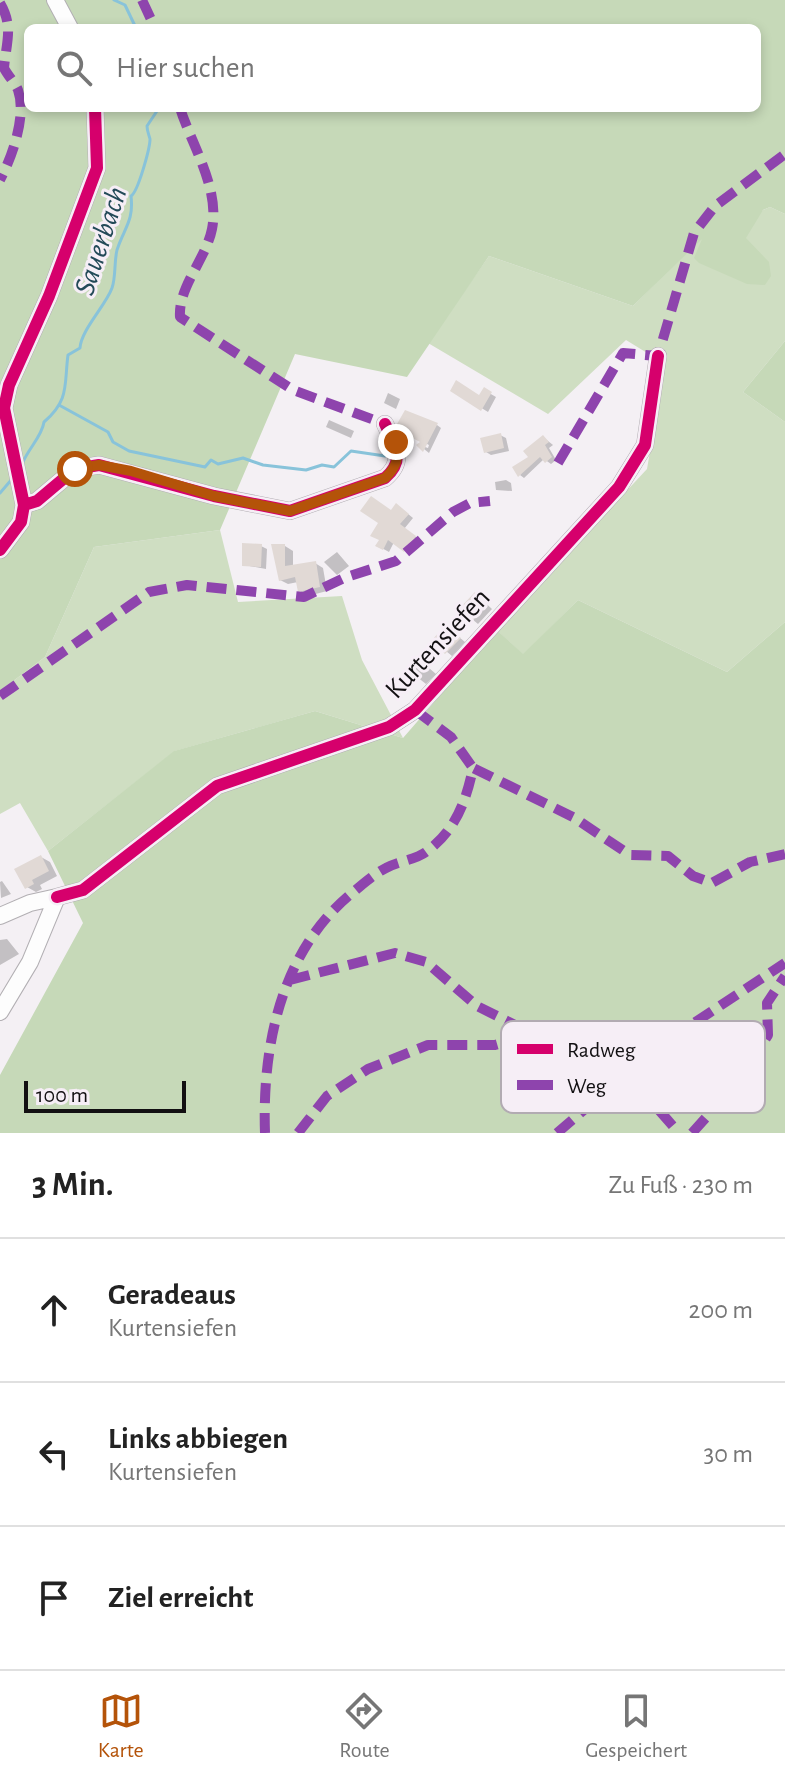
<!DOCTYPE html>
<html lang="de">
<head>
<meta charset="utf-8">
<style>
  body { margin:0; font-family:"Alegreya Sans",sans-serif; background:#f6f6f6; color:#222 }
  .scale { position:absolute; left:24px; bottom:20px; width:162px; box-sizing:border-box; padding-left:8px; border:4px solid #121012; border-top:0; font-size:22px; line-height:28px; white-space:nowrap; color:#121012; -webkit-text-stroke:6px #f6eef6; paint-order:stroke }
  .stop { position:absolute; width:24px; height:24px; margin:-18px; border:6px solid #b45309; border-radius:50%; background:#fff }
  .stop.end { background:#b45309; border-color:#fff; box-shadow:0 2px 8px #0008 }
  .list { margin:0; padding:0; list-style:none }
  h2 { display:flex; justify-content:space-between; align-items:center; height:104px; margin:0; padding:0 32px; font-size:34px }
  h2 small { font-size:26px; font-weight:400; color:#767676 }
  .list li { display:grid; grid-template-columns:52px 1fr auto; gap:24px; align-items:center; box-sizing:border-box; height:144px; padding:0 32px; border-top:2px solid #e0e0e0 }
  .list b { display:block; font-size:30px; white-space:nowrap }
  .list p { margin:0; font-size:26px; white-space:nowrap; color:#767676 }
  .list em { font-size:26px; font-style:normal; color:#767676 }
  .icon { flex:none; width:44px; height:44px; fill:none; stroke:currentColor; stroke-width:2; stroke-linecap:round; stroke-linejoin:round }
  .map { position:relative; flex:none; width:785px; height:1133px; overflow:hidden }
  .search { position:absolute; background:#fff; box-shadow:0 4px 12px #0003; left:24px; right:24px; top:24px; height:88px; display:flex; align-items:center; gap:20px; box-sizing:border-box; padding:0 28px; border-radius:12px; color:#767676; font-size:30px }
  .sheet { height:536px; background:#fff }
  nav { display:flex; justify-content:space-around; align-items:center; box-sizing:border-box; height:112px; border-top:2px solid #e0e0e0; background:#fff; font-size:22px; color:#767676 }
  nav a { display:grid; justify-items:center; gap:4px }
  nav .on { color:#b45309 }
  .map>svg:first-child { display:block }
  .green { fill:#cfdec2 }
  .forest { fill:#c6d9b8; fill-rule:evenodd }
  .shadow { fill:#0003 }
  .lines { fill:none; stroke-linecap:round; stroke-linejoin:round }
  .stream { stroke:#88c3da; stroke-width:3 }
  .building { fill:#e1d9d5 }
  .minor-casing { stroke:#b2afb3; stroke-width:18 }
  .minor { stroke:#fdfdfd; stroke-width:16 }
  .quiet { stroke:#8e44ad; stroke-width:10; stroke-dasharray:20 10; stroke-linecap:butt }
  .cycleway-casing { stroke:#f6eef6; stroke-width:17 }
  .cycleway { stroke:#d6006c; stroke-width:12 }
  .route { stroke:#b45309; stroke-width:10 }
  .labels { text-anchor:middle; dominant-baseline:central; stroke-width:6; stroke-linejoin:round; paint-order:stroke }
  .street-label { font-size:28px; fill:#121012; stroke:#f6eef6 }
  .water-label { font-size:30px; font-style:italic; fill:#234a58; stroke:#f6eef6 }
  .key { fill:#f6eef6; stroke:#b2abb2; stroke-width:2 }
  .key-label { font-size:22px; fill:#121012 }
</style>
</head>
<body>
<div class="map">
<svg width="785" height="1133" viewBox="0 0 785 1133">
  <rect width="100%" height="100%" fill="#f4f0f4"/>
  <path class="green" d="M 770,207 L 785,214 L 785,341 L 743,392 L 785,422 L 785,622 L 727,672 L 578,600 L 523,655 L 497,630 L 647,469 L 665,364 L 626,340 L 548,414 L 428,343 L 489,256 L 633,306 L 704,236 Z
    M 220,530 L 238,602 L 342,596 L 362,660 L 403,738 L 315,711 L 175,751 L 48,851 L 20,803 L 0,814 L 0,691 L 45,657 L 94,547 Z"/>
  <path class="forest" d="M 0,0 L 785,0 L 785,214 L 770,207 L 763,210 L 746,238 L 769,262 L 771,276 L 765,285 L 747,284 L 699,263 L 694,258 L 702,239 L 633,306 L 489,256 L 407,377 L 295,354 L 220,530 L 94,547 L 45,657 L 0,691 ZM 28,28 L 757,28 L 757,108 L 28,108 Z
    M 785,341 L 785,422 L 743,392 Z
    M 578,600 L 727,672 L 785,622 L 785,1133 L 0,1133 L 0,1075 L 83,923 L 48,851 L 174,751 L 315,711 L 403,738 L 497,630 L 523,654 Z"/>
  <path class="shadow" d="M 452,390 L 480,397 L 484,390 L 496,397 L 488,412 Z
    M 388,393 L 400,399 L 396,409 L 384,403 Z
    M 329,420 L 354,431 L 351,438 L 326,427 Z
    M 437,425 L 441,428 L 429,453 L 419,445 L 428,448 L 429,445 L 403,431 Z
    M 500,435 L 506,438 L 509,451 L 491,455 L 486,452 Z
    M 543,437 L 553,445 L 549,448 L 556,460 L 551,464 L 544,459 L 524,478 L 520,475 Z
    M 506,480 L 511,483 L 512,491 L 496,490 L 495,482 Z
    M 402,509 L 413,518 L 404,529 L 420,540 L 411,553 L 394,542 L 389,552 L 378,546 L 392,512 Z
    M 261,546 L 267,549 L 266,569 L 244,565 Z
    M 285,546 L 293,551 L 293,567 L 315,563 L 323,568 L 327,591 L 308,596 L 300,591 L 298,582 L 288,584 L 280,580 Z
    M 337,552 L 349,566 L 337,575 L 324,562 Z
    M 480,598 L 492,609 L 478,624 L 461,610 Z
    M 447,627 L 465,642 L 452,656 L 434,641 Z
    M 422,662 L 436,674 L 426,684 L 412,673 Z
    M 41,857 L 50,862 L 57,876 L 40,885 L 42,889 L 36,892 L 27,887 Z
    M 2,881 L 11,894 L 1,898 L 0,882 Z
    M 7,939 L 19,954 L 0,965 L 0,940 Z"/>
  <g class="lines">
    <path class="stream" d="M 114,0 L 125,5 L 136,28
      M 59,405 L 108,432 L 113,442 L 129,451 L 205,467 L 211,460 L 218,464 L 243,458 L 263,465 L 306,470 L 322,465 L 334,467 L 351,451 L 385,456
      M 23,462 C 29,448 42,436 44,422 C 70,400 64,384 68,355 L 80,348 C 81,330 106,305 112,288 C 116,277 114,262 117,250 C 124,228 134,221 131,196 C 138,192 150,148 150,139 C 149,135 147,131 147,126 L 159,108
      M 0,493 L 12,479"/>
  </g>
  <path class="building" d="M 456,380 L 479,395 L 484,387 L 492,392 L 481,411 L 450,391 Z
    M 405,410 L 438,423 L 423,452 L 416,445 L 420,442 L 401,432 L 397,424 Z
    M 501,433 L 504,448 L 484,453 L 480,438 Z
    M 543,435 L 549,442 L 545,445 L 552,457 L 545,463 L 540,457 L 518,477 L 512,467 L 528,457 L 523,451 Z
    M 371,496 L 391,510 L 396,503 L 409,514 L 400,524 L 416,536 L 404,552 L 388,540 L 383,550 L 375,546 L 379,540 L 370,536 L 378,523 L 360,511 Z
    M 242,543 L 262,544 L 261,567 L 242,566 Z
    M 271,544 L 285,544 L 285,566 L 316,561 L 320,587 L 298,592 L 295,577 L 279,581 Z
    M 475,592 L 488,604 L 471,622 L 458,610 Z
    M 446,625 L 461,638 L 445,654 L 431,641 Z
    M 41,855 L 49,871 L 32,880 L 34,884 L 25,889 L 14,869 Z"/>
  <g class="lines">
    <g class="minor-casing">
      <path id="minor" d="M 55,0 L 70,28
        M 24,505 L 37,501 L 75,469 L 99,465 L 214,496 L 290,511 L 385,478 C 406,460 395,445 385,424
        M 0,550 L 21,522 L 24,505 L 4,408 L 9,385 L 49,296 L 97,168 L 95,108
        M 57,897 L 83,890 L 217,786 L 389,727 L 415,710 L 619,487 L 645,445 L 658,356
        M 0,916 L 30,903 L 57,897 L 30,962 L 0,1012"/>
    </g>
    <use href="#minor" class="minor"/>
    <path class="quiet" d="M 142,0 L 155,28
      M 0,3 C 14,27 6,43 4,68 C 8,76 16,84 18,90 C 27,116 12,157 0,180
      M 180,108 C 192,146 220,188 212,229 C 206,259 178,287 180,317 L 293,390 L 385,424
      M 558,463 L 623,353 L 658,356 L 694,233 L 715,206 L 785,154
      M 0,696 L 149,592 L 187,585 L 304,597 L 344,578 L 396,561 L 453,512 L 470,503 L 490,501
      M 415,710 L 451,737 L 473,768
      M 290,980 L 395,953 L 426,962 L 477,1006 L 533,1034
      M 265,1133 C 262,1046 281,951 352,893 C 362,885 374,874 386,868 C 399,861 415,860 426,852 C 455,831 466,802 473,768 L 573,817 L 630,855 L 668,856 L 693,876 L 712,883 L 750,862 L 785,854
      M 298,1133 L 327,1096 L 368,1069 L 428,1045 L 495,1045 L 533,1034 L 566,1036 L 658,1109 L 679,1133
      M 557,1133 L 639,1063 L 644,1051 L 659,1046 L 785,963
      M 692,1133 L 740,1080 L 768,1035 L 767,1003 L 785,976"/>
    <g class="cycleway-casing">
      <path id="cycleway" d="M 24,505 L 37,501 L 75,469 L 99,465 L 214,496 L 290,511 L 385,478 C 406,460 395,445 385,424
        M 0,550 L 21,522 L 24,505 L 4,408 L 9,385 L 49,296 L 97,168 L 95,108
        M 57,897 L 83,890 L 217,786 L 389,727 L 415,710 L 619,487 L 645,445 L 658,356"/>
    </g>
    <use href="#cycleway" class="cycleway"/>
  </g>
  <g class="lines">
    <path class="route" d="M 75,469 L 99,465 L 131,471 L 214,496 L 290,511 L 385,478 C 397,467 399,458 396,442"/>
  </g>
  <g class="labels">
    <g class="street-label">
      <text transform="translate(438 644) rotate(-47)">Kurtensiefen</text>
    </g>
    <g class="water-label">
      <text transform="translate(101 241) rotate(-72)">Sauerbach</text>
    </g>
  </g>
  <rect x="501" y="1021" width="264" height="92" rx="12" class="key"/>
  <rect x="517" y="1044" width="36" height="10" fill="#d6006c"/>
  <rect x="517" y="1080" width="36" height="10" fill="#8e44ad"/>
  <g class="key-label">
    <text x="567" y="1057">Radweg</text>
    <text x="567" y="1093">Weg</text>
  </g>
</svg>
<div class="scale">100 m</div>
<div class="stop" style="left:75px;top:469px"></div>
<div class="stop end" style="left:396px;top:442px"></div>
<div class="search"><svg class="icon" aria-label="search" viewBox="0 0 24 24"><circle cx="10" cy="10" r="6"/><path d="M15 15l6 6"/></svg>Hier suchen</div>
</div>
<section class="sheet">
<h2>3 Min.<small>Zu Fuß · 230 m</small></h2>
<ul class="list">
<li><svg class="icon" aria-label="ahead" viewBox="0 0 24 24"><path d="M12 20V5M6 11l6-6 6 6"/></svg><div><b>Geradeaus</b><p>Kurtensiefen</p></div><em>200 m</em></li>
<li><svg class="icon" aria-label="left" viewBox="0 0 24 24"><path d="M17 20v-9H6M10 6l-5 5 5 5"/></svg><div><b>Links abbiegen</b><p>Kurtensiefen</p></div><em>30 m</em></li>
<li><svg class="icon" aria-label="arrive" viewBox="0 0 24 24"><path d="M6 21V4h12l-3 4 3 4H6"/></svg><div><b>Ziel erreicht</b></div></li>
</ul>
</section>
<nav>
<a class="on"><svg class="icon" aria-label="map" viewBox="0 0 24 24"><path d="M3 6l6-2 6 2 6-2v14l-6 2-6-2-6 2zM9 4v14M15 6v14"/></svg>Karte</a>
<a><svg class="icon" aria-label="directions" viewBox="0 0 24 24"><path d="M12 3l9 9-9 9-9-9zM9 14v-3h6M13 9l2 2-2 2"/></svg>Route</a>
<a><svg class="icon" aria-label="saved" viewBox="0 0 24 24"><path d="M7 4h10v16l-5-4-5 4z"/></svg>Gespeichert</a>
</nav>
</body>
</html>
